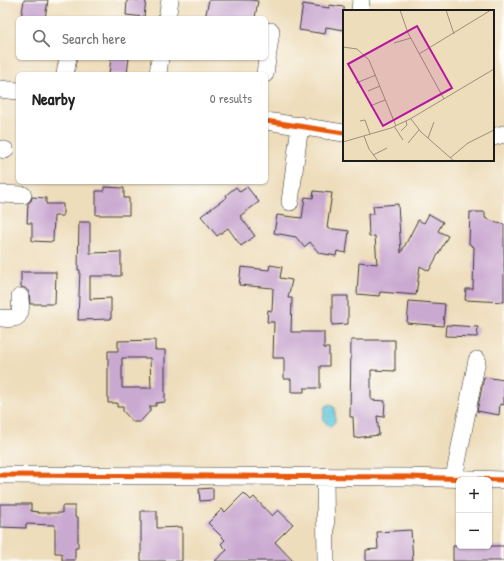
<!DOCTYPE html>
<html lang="en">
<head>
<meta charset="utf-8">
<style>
  body { margin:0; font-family:"Patrick Hand",sans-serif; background:#f6f6f6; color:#222 }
  .controls { position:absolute; right:12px; bottom:12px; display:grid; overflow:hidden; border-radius:6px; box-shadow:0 1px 3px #0004 }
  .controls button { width:36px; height:36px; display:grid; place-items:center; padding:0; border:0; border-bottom:1px solid #e0e0e0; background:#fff; color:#222; font:20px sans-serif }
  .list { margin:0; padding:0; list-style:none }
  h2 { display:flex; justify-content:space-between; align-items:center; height:52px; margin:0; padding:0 16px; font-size:17px }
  h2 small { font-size:13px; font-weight:400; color:#767676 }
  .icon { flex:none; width:22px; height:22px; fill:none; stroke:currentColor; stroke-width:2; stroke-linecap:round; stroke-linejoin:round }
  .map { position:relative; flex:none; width:504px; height:561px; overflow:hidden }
  .search { position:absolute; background:#fff; box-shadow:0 1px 3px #0004; left:16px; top:16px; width:252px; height:44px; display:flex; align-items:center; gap:10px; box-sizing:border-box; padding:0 14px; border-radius:6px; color:#767676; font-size:15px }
  .panel { position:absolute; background:#fff; box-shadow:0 1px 3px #0004; left:16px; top:72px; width:252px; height:112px; border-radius:6px }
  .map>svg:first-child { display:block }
  .water { fill:#5ec6da; stroke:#3d717b }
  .building { fill:#caa9d1; fill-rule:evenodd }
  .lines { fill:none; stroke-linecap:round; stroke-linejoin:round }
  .minor-casing { stroke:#3c3934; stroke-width:18 }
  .minor { stroke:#fff; stroke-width:17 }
  .cycleway-casing { stroke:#fdfcf7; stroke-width:8 }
  .cycleway { stroke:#e8590c; stroke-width:5 }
  .inset-road { fill:none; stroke:#9a907b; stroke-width:1 }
  .view { fill:#b5179e; fill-opacity:0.15; stroke:#b5179e; stroke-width:2 }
  .inset-edge { fill:none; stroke:#1c1c1c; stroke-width:2 }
</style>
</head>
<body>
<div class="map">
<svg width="504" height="561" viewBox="0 0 504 561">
  <rect width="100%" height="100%" fill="#fdfcf7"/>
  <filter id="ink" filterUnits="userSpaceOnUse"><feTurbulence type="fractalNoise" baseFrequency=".025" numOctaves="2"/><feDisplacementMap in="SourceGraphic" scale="8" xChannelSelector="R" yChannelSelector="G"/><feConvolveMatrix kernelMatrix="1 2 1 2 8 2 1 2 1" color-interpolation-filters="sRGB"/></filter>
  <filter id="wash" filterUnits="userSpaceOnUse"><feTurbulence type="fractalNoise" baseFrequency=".012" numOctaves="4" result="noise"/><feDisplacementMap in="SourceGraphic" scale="16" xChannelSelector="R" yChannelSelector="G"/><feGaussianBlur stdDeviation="0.9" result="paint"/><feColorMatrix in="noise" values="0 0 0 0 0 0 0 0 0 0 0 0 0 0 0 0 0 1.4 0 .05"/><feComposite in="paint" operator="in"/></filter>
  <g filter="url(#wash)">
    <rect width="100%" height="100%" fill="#edb"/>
    <path class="water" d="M 330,404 L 335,408 L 335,422 L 330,427 L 323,420 L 325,407 Z"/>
    <g id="blocks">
      <path class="building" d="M 24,0 L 48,0 L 45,18 L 21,18 Z
        M 127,0 L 146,0 L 144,17 L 126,15 Z
        M 209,0 L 251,0 L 258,1 L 255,18 L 205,18 Z
        M 303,4 L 329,8 L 329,5 L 344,7 L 344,30 L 326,27 L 325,34 L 299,30 Z
        M 111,58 L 129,58 L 127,74 L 109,74 Z
        M 104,187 L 124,188 L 124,198 L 129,198 L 129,215 L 96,215 L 96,191 L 104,191 Z
        M 236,187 L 240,192 L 247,187 L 259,202 L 240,216 L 255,236 L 241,246 L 228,228 L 217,236 L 201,216 L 227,197 L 226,195 Z
        M 314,191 L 332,193 L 327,228 L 349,231 L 346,253 L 337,251 L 336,256 L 319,253 L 310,242 L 304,247 L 296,237 L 274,233 L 277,215 L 302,218 L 305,197 L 313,198 Z
        M 32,197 L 46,198 L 46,204 L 63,204 L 63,216 L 54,216 L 53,242 L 32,241 L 32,223 L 27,223 L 28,203 L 31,201 Z
        M 398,204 L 401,253 L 418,220 L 424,223 L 429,214 L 443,222 L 438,231 L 448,236 L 429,271 L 420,266 L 416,295 L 380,292 L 379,296 L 357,294 L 359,262 L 377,264 L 375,236 L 369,237 L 368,214 L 374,214 L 373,206 Z
        M 470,212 L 485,212 L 485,218 L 497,223 L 504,224 L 504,302 L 465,300 L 466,289 L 473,289 L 474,247 L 469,244 Z
        M 79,222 L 90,222 L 90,253 L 121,252 L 121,276 L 90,276 L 90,299 L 111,298 L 111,319 L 78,320 L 80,270 L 78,270 Z
        M 270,265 L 282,267 L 280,278 L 292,280 L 288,298 L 292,298 L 291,332 L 324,332 L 324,348 L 329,348 L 329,366 L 320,366 L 320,388 L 304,388 L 304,392 L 291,392 L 291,379 L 284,379 L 284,358 L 273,358 L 274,322 L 267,322 L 268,310 L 272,311 L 273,288 L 239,285 L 241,267 L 269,270 Z
        M 21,272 L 56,272 L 55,304 L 30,304 L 29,292 L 25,288 L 21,287 Z
        M 332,296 L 348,296 L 348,324 L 332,325 Z
        M 409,301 L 445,304 L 443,326 L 407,323 Z
        M 446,325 L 478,327 L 477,337 L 445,336 Z
        M 155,340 L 155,350 L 165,350 L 165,402 L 156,403 L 156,406 L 150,406 L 150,411 L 140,422 L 133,422 L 123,411 L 123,407 L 117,407 L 117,403 L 108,403 L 108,351 L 118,351 L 118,341 ZM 122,358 L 150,358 L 151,388 L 122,388 Z
        M 351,340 L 395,340 L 395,371 L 371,370 L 371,400 L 385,401 L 384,417 L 377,416 L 379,435 L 354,438 L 353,417 L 350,417 Z
        M 484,377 L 504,380 L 504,405 L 500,404 L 499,415 L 477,411 Z
        M 213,488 L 213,500 L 200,501 L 199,489 Z
        M 244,493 L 251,500 L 254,497 L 272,516 L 278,510 L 293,524 L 275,542 L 293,561 L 215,561 L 227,550 L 221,544 L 225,540 L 208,523 L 222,509 L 225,512 Z
        M 0,504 L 31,504 L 31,511 L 38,512 L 38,513 L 62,513 L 62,506 L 75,506 L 75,517 L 78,517 L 78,548 L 75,548 L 75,560 L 62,560 L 62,553 L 55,553 L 55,525 L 26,524 L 26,528 L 0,527 Z
        M 141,511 L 157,511 L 157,528 L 182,527 L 182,561 L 141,561 Z
        M 411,530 L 413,561 L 366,561 L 366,550 L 378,549 L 377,532 Z
        M 453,546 L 504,546 L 504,561 L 453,561 Z"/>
    </g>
  </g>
  <g filter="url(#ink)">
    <use href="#blocks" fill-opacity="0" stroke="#3c3934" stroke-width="1"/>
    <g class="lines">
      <g class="minor-casing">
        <path id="minor" d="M 360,11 L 361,0
          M 167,18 L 170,0
          M 65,74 L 68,58
          M 158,74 L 160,58
          M 265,74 L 271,31
          M 0,89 L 18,91
          M 266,121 L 344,133
          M 493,137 L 504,134
          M 0,149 L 5,150
          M 0,194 L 23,195
          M 290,202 L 300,125
          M 0,318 C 4,318 10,319 14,318 C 23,316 20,303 20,297
          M 0,475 L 409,477 L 504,480
          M 325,476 L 326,561
          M 454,478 L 477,360"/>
      </g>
      <use href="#minor" class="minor"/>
      <g class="cycleway-casing">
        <path id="cycleway" d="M 266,121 L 344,133
          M 0,475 L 409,477 L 504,480"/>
      </g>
      <use href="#cycleway" class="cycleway"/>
    </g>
  </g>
  <g transform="translate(343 10)">
    <rect width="151" height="151" fill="#edb"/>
    <path class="inset-road" d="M 57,0 L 65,23 L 101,89M 103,0 L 111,24M 51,33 L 68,28M 0,37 L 14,39 L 26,50 L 53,116M 76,44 L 148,0M 13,73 L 33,65M 25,81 L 37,76M 27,96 L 42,90M 68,109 L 78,122 L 111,151M 17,111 L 22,110 L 27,124M 51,116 L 60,130M 58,121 L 64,115 L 63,111M 21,126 L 26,139 L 35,151M 85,128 L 91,112M 0,132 L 48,118 L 67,109 L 151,59M 65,133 L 76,120M 30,145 L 44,138M 107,148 L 125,133 L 151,120"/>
    <path class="view" d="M 74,16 L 109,78 L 40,116 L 5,54 Z"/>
    <rect width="151" height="151" class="inset-edge"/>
  </g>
</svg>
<div class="controls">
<button>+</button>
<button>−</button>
</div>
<div class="search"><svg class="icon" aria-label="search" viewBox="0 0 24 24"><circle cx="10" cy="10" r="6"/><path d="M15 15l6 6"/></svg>Search here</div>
<section class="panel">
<h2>Nearby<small>0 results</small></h2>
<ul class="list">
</ul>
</section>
</div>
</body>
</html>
